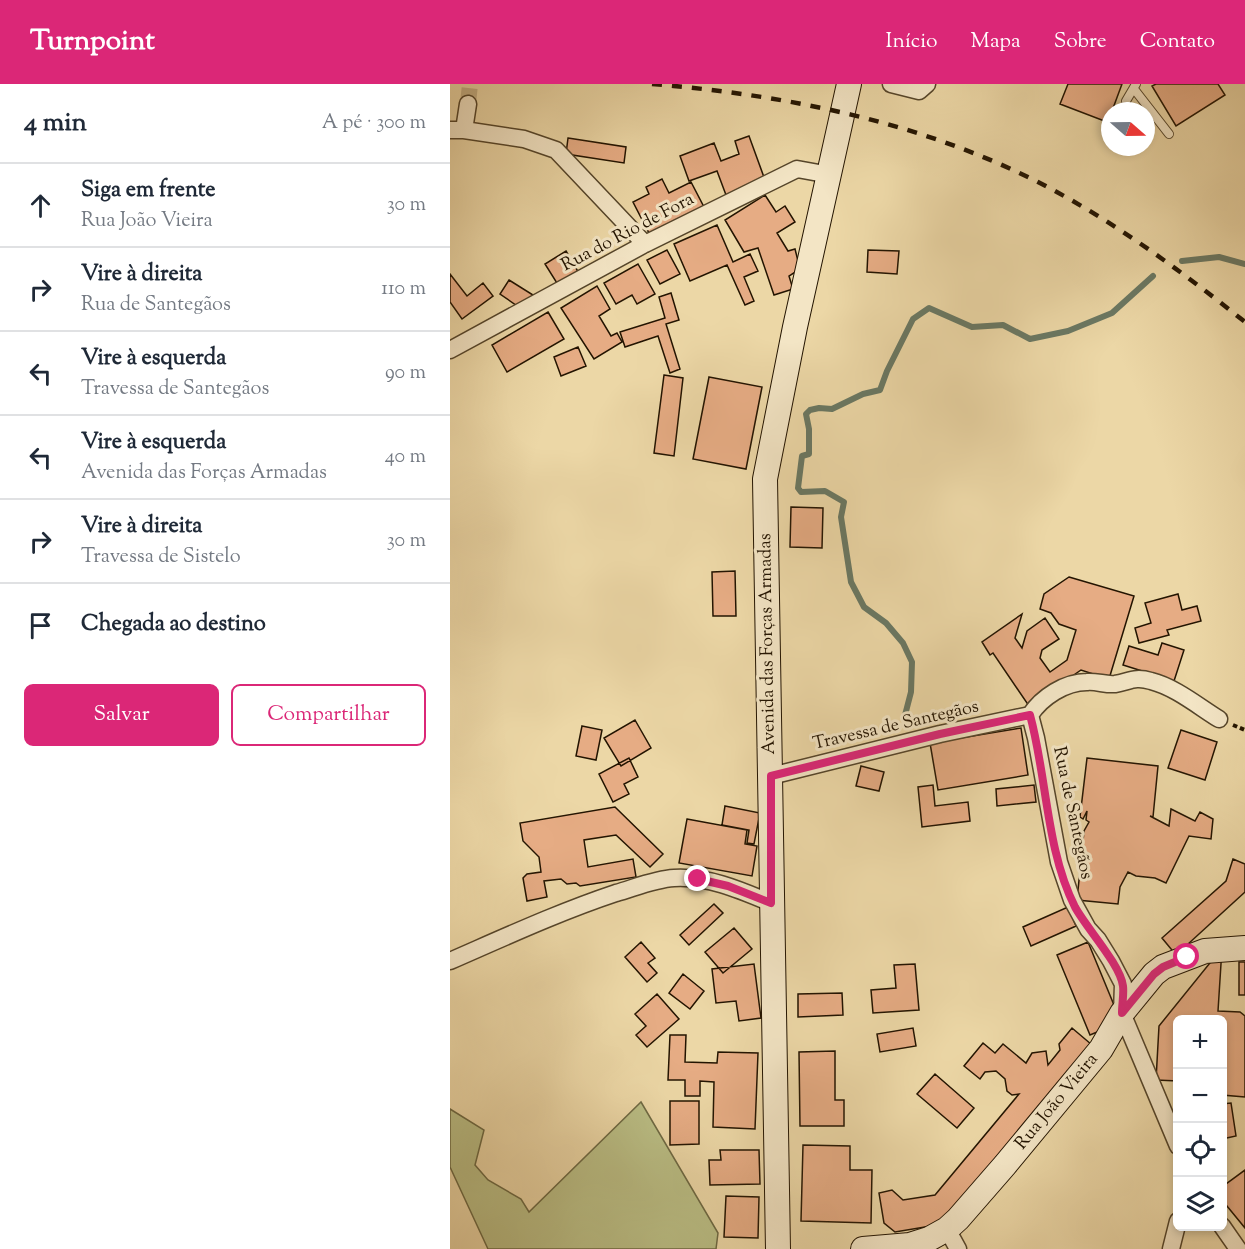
<!DOCTYPE html>
<html lang="pt">
<head>
<meta charset="utf-8">
<style>
  body { margin:0; font-family:"Sorts Mill Goudy",serif; background:#f6f6f7; color:#1f2937 }
  .controls { position:absolute; right:18px; bottom:18px; display:grid; overflow:hidden; border-radius:9px; box-shadow:0 3px 9px #0003 }
  .controls button { width:54px; height:54px; display:grid; place-items:center; padding:0; border:0; border-bottom:2px solid #e0e1e3; background:#fff; color:#1f2937; font:30px sans-serif }
  .compass { position:absolute; left:651px; top:18px; width:54px; height:54px; border-radius:50%; background:#fff; box-shadow:0 3px 9px #0003; rotate:110deg }
  .stop { position:absolute; width:18px; height:18px; margin:-14px; border:4px solid #db2777; border-radius:50%; background:#fff }
  .stop.end { background:#db2777; border-color:#fff; box-shadow:0 2px 6px #0008 }
  .list { margin:0; padding:0; list-style:none }
  h2 { display:flex; justify-content:space-between; align-items:center; height:78px; margin:0; padding:0 24px; font-size:26px }
  h2 small { font-size:20px; font-weight:400; color:#747a83 }
  .list li { display:grid; grid-template-columns:39px 1fr auto; gap:18px; align-items:center; box-sizing:border-box; height:84px; padding:0 24px; border-top:2px solid #e0e1e3 }
  .list b { display:block; font-size:22px; white-space:nowrap }
  .list p { margin:0; font-size:20px; white-space:nowrap; color:#747a83 }
  .list em { font-size:20px; font-style:normal; color:#747a83 }
  .actions { display:flex; gap:12px; padding:18px 24px }
  .actions a { flex:1; padding:14px 0; border:2px solid #db2777; border-radius:9px; text-align:center; font-size:21px; color:#db2777 }
  .actions .main { background:#db2777; color:#fff }
  .icon { flex:none; width:33px; height:33px; fill:none; stroke:currentColor; stroke-width:2; stroke-linecap:round; stroke-linejoin:round }
  .map { position:relative; flex:none; width:795px; height:1165px; overflow:hidden }
  header { display:flex; align-items:center; gap:36px; box-sizing:border-box; height:84px; padding:0 30px; background:#db2777; color:#fff }
  header strong { font-size:28px }
  nav { display:flex; gap:33px; margin-inline-start:auto; font-size:21px }
  main { display:flex }
  aside { flex:1; background:#fff }
  .map>svg:first-child { display:block }
  .green { fill:#babe85; stroke:#6e6943; stroke-width:1.5 }
  .lines { fill:none; stroke-linecap:round; stroke-linejoin:round }
  .stream { stroke:#6a7863; stroke-width:6 }
  .building { fill:#e6ac84; stroke:#231401; stroke-width:1.5 }
  .street-tunnel { stroke:#c4b085; stroke-width:16; stroke-dasharray:16 8; stroke-linecap:butt }
  .lane-casing { stroke:#55452a; stroke-width:10 }
  .street-casing { stroke:#55452a; stroke-width:19 }
  .secondary-casing { stroke:#231401; stroke-width:26 }
  .path { stroke:#231401; stroke-width:4; stroke-dasharray:4.5 3; stroke-linecap:butt }
  .lane { stroke:#f3e5c5; stroke-width:8 }
  .street { stroke:#f3e5c5; stroke-width:16 }
  .secondary { stroke:#f3e5c5; stroke-width:24 }
  .rail { stroke:#231401; stroke-width:4.5; stroke-dasharray:10 10; stroke-linecap:butt }
  .route { stroke:#db2777; stroke-width:8 }
  .labels { text-anchor:middle; dominant-baseline:central; stroke-width:6; stroke-linejoin:round; paint-order:stroke }
  .street-label { font-size:18px; fill:#231401; stroke:#f3e5c5 }
</style>
</head>
<body>
<header>
<strong>Turnpoint</strong>
<nav><a>Início</a><a>Mapa</a><a>Sobre</a><a>Contato</a></nav>
</header>
<main>
<aside>
<h2>4 min<small>A pé · 300 m</small></h2>
<ul class="list">
<li><svg class="icon" aria-label="ahead" viewBox="0 0 24 24"><path d="M12 20V5M6 11l6-6 6 6"/></svg><div><b>Siga em frente</b><p>Rua João Vieira</p></div><em>30 m</em></li>
<li><svg class="icon" aria-label="right" viewBox="0 0 24 24"><path d="M7 20v-9h11M14 6l5 5-5 5"/></svg><div><b>Vire à direita</b><p>Rua de Santegãos</p></div><em>110 m</em></li>
<li><svg class="icon" aria-label="left" viewBox="0 0 24 24"><path d="M17 20v-9H6M10 6l-5 5 5 5"/></svg><div><b>Vire à esquerda</b><p>Travessa de Santegãos</p></div><em>90 m</em></li>
<li><svg class="icon" aria-label="left" viewBox="0 0 24 24"><path d="M17 20v-9H6M10 6l-5 5 5 5"/></svg><div><b>Vire à esquerda</b><p>Avenida das Forças Armadas</p></div><em>40 m</em></li>
<li><svg class="icon" aria-label="right" viewBox="0 0 24 24"><path d="M7 20v-9h11M14 6l5 5-5 5"/></svg><div><b>Vire à direita</b><p>Travessa de Sistelo</p></div><em>30 m</em></li>
<li><svg class="icon" aria-label="arrive" viewBox="0 0 24 24"><path d="M6 21V4h12l-3 4 3 4H6"/></svg><div><b>Chegada ao destino</b></div></li>
</ul>
<div class="actions"><a class="main">Salvar</a><a>Compartilhar</a></div>
</aside>
<div class="map">
<svg width="795" height="1165" viewBox="0 0 795 1165">
  <rect width="100%" height="100%" fill="#ecd7a6"/>
  <filter id="stains"><feTurbulence type="fractalNoise" baseFrequency=".00333" numOctaves="4"/><feColorMatrix values="0 0 0 0 .2 0 0 0 0 .09 0 0 0 0 .02 0 0 0 .5 -.17"/></filter>
  <radialGradient id="worn" r=".72"><stop offset=".6" stop-color="#630" stop-opacity="0"/><stop offset="1" stop-color="#630" stop-opacity=".3"/></radialGradient>
  <path class="green" d="M 191,1018 L 268,1149 L 266,1165 L 38,1165 L 0,1083 L 0,1025 L 34,1046 L 25,1081 L 38,1096 L 71,1115 L 79,1128 Z"/>
  <g class="lines">
    <path class="stream" d="M 732,177 L 769,173 L 795,180
      M 454,635 L 461,608 L 462,578 L 453,559 L 436,539 L 414,523 L 401,498 L 391,433 L 394,418 L 375,407 L 351,408 L 348,404 L 352,372 L 359,370 L 359,345 L 356,330 L 360,326 L 369,324 L 382,325 L 413,310 L 430,306 L 437,287 L 463,235 L 479,224 L 522,243 L 553,241 L 580,255 L 618,247 L 662,229 L 703,192"/>
  </g>
  <path class="building" d="M 618,0 L 672,0 L 662,27 L 660,27 L 657,38 L 610,20 Z
    M 706,0 L 768,0 L 775,11 L 726,42 L 702,2 Z
    M 299,52 L 315,96 L 276,111 L 267,87 L 239,97 L 230,72 L 264,59 L 271,77 L 289,70 L 285,57 Z
    M 118,54 L 176,63 L 174,79 L 116,70 Z
    M 212,95 L 219,109 L 241,98 L 255,125 L 201,153 L 183,118 L 199,110 L 196,103 Z
    M 315,111 L 326,128 L 335,122 L 345,138 L 327,149 L 338,167 L 345,165 L 350,185 L 339,192 L 343,205 L 324,211 L 308,164 L 294,168 L 275,136 Z
    M 267,141 L 283,178 L 300,170 L 308,187 L 294,193 L 304,217 L 295,221 L 277,181 L 240,197 L 224,160 Z
    M 217,166 L 230,190 L 210,200 L 197,176 Z
    M 418,166 L 449,167 L 447,190 L 417,188 Z
    M 116,167 L 130,191 L 110,204 L 95,180 Z
    M 188,180 L 205,210 L 187,220 L 182,211 L 166,220 L 154,199 Z
    M 0,190 L 17,212 L 33,199 L 43,212 L 12,235 L 0,218 Z
    M 59,196 L 83,211 L 73,226 L 50,210 Z
    M 147,202 L 160,225 L 149,232 L 161,252 L 167,249 L 172,258 L 144,275 L 111,224 Z
    M 221,209 L 229,236 L 216,240 L 230,285 L 220,289 L 208,252 L 175,263 L 170,248 L 215,234 L 209,213 Z
    M 98,228 L 114,255 L 57,288 L 42,261 Z
    M 128,263 L 136,282 L 111,292 L 104,273 Z
    M 214,291 L 233,294 L 224,372 L 204,369 Z
    M 259,293 L 312,303 L 296,385 L 243,375 Z
    M 341,423 L 373,424 L 372,464 L 340,463 Z
    M 285,487 L 286,532 L 263,532 L 262,488 Z
    M 619,493 L 684,512 L 659,595 L 631,586 L 579,622 L 543,569 L 540,571 L 532,558 L 572,530 L 565,554 L 572,564 L 577,547 L 595,534 L 609,555 L 592,566 L 590,574 L 600,588 L 617,576 L 626,546 L 609,540 L 601,529 L 590,525 L 594,510 Z
    M 728,510 L 732,526 L 747,522 L 751,537 L 717,546 L 719,551 L 689,559 L 685,544 L 701,539 L 695,519 Z
    M 712,559 L 734,566 L 724,597 L 673,581 L 679,562 L 708,571 Z
    M 185,636 L 201,664 L 171,682 L 154,654 Z
    M 132,642 L 152,646 L 146,676 L 126,672 Z
    M 571,644 L 578,691 L 488,706 L 480,659 Z
    M 731,646 L 767,658 L 755,696 L 718,684 Z
    M 179,674 L 188,693 L 174,700 L 179,710 L 163,718 L 149,690 Z
    M 637,674 L 708,682 L 703,733 L 700,732 L 719,742 L 721,725 L 745,737 L 750,728 L 763,735 L 761,755 L 739,752 L 716,799 L 705,794 L 686,792 L 678,788 L 670,803 L 668,820 L 627,816 L 634,747 L 639,738 L 636,736 L 637,727 L 633,735 L 630,733 Z
    M 411,682 L 434,688 L 429,707 L 406,702 Z
    M 483,701 L 485,722 L 518,718 L 520,737 L 472,743 L 468,703 Z
    M 584,701 L 586,718 L 547,722 L 546,705 Z
    M 275,722 L 310,729 L 304,760 L 297,759 L 299,746 L 272,741 Z
    M 165,723 L 213,770 L 200,783 L 166,751 L 134,756 L 138,783 L 183,775 L 186,793 L 130,802 L 126,799 L 117,800 L 111,795 L 94,797 L 97,813 L 77,817 L 73,794 L 77,790 L 91,788 L 89,773 L 73,757 L 70,739 Z
    M 237,735 L 297,746 L 295,760 L 307,762 L 302,792 L 229,779 Z
    M 783,775 L 795,780 L 795,808 L 726,871 L 712,854 L 776,797 Z
    M 264,820 L 273,829 L 239,861 L 230,851 Z
    M 618,823 L 626,842 L 581,862 L 573,843 Z
    M 284,844 L 302,865 L 273,889 L 255,868 Z
    M 191,858 L 205,874 L 198,879 L 207,889 L 197,898 L 175,873 Z
    M 638,858 L 671,938 L 640,951 L 607,871 Z
    M 772,864 L 768,927 L 790,928 L 795,932 L 795,1013 L 772,1011 L 772,936 L 728,936 L 728,997 L 706,996 L 709,942 Z
    M 789,878 L 795,878 L 795,911 L 789,911 Z
    M 304,880 L 311,934 L 289,937 L 286,917 L 266,919 L 262,885 Z
    M 465,880 L 469,926 L 423,929 L 421,906 L 446,904 L 444,881 Z
    M 233,890 L 254,907 L 240,925 L 219,909 Z
    M 392,909 L 393,931 L 348,933 L 348,910 Z
    M 207,910 L 229,935 L 197,963 L 186,951 L 196,942 L 185,930 Z
    M 463,944 L 466,962 L 430,968 L 427,950 Z
    M 622,944 L 648,966 L 505,1138 L 445,1148 L 434,1139 L 429,1109 L 442,1106 L 453,1116 L 485,1111 L 569,1010 L 562,1011 L 557,1007 L 555,995 L 546,987 L 535,988 L 530,995 L 514,982 L 533,959 L 545,969 L 553,960 L 576,979 L 582,969 L 596,967 L 598,981 L 610,966 L 609,960 Z
    M 220,951 L 236,951 L 235,978 L 267,979 L 268,968 L 308,969 L 305,1045 L 263,1043 L 264,998 L 250,997 L 250,1012 L 235,1012 L 235,996 L 218,996 Z
    M 385,967 L 385,1016 L 394,1016 L 394,1042 L 350,1042 L 349,968 Z
    M 485,990 L 524,1024 L 507,1044 L 467,1010 Z
    M 220,1017 L 249,1017 L 249,1060 L 220,1061 Z
    M 781,1019 L 786,1052 L 772,1055 L 772,1020 Z
    M 353,1061 L 400,1062 L 400,1086 L 422,1086 L 421,1139 L 351,1137 Z
    M 270,1066 L 309,1066 L 310,1100 L 260,1101 L 259,1076 L 271,1076 Z
    M 795,1086 L 795,1144 L 772,1116 L 772,1103 Z
    M 276,1112 L 309,1113 L 308,1154 L 274,1153 Z"/>
  <g class="lines">
    <path class="street-tunnel" d="M 18,20 L 20,0"/>
    <g class="lane-casing">
      <path id="lane" d="M 684,5 L 719,50
        M 676,17 L 686,0"/>
    </g>
    <g class="street-casing">
      <path id="street" d="M 441,0 L 469,7 L 477,0
        M 0,46 L 14,46 L 74,55 L 106,66 L 195,160
        M 14,46 L 18,20
        M 0,266 L 195,160 L 347,85 L 380,91
        M 580,631 L 586,654 L 609,778 L 622,816 L 638,845 L 648,856 L 661,877 L 673,900 L 672,929 L 728,1062
        M 580,631 C 592,613 615,598 637,598 C 646,597 656,601 665,600 C 679,598 684,592 701,597 C 725,603 748,622 769,635
        M 321,692 L 490,650 L 580,631
        M 0,877 C 55,853 109,828 166,809 C 184,804 205,795 224,794 C 258,792 290,806 321,819
        M 772,1142 L 788,1165
        M 497,1145 L 508,1165
        M 721,1165 L 728,1137"/>
    </g>
    <g class="secondary-casing">
      <g id="secondary">
        <path d="M 328,1165 L 315,395 L 345,243 L 399,0"/>
        <path id="s1" d="M 413,1165 L 460,1161 L 479,1155 L 497,1145 L 508,1135 L 555,1081 L 651,965 L 672,929 L 704,890 L 713,883 L 755,867 L 795,864"/>
      </g>
    </g>
    <path class="path" d="M 783,641 L 795,646"/>
    <use href="#lane" class="lane"/>
    <use href="#street" class="street"/>
    <use href="#secondary" class="secondary"/>
    <path class="rail" d="M 202,0 C 335,11 467,37 588,98 C 662,136 730,186 795,238"/>
  </g>
  <g class="lines">
    <path class="route" d="M 248,795 L 278,802 L 321,819 L 321,692 L 490,650 L 580,631 C 597,693 596,766 625,823 C 637,845 670,880 673,902 C 674,910 672,920 672,929 L 704,890 L 713,883 L 737,873"/>
  </g>
  <g class="labels">
    <g class="street-label">
      <text transform="translate(178 149) rotate(-28)">Rua do Rio de Fora</text>
      <text transform="translate(318 560) rotate(-91)">Avenida das Forças Armadas</text>
      <text transform="translate(446 642) rotate(-13)">Travessa de Santegãos</text>
      <text transform="translate(622 729) rotate(78)">Rua de Santegãos</text>
      <text stroke="none"><textPath href="#s1" startOffset="256">Rua João Vieira</textPath></text>
    </g>
  </g>
  <rect width="100%" height="100%" filter="url(#stains)"/>
  <rect width="100%" height="100%" fill="url(#worn)"/>
</svg>
<div class="controls">
<button>+</button>
<button>−</button>
<button><svg class="icon" aria-label="locate" viewBox="0 0 24 24"><circle cx="12" cy="12" r="6"/><path d="M12 2v4M12 18v4M2 12h4M18 12h4"/></svg></button>
<button><svg class="icon" aria-label="layers" viewBox="0 0 24 24"><path d="M12 4l9 5-9 5-9-5zM3 14l9 5 9-5"/></svg></button>
</div>
<svg class="compass" viewBox="-18 -18 36 36"><path d="M0-13l5 13h-10z" fill="#e53935"/><path d="M0 13l5-13h-10z" fill="#747a83"/></svg>
<div class="stop" style="left:737px;top:873px"></div>
<div class="stop end" style="left:248px;top:795px"></div>
</div>
</main>
</body>
</html>
